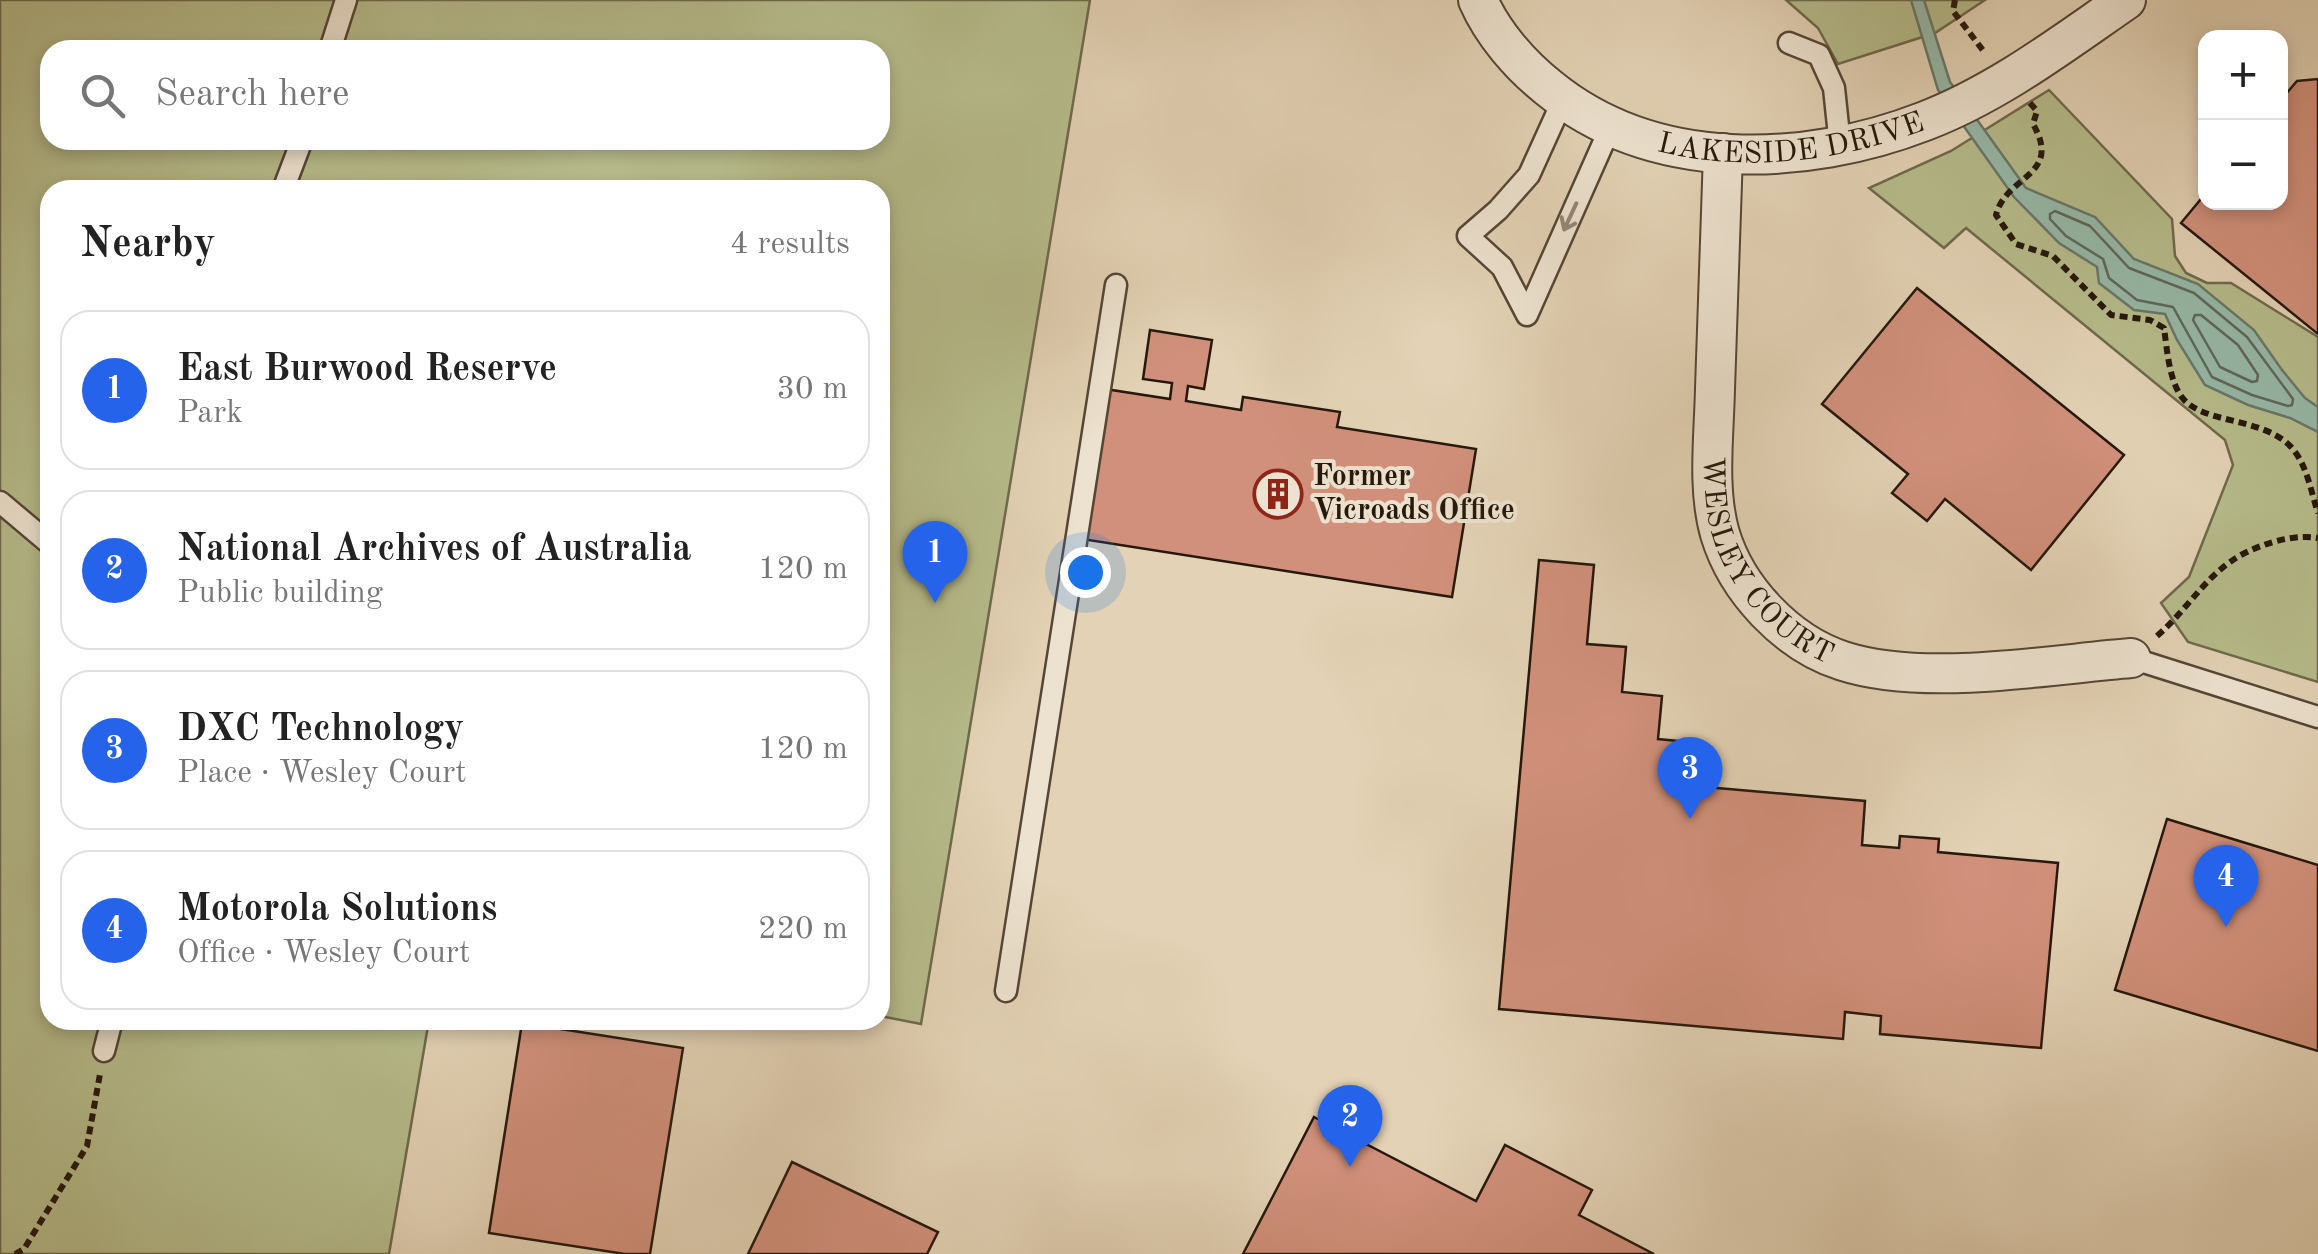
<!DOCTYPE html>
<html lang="en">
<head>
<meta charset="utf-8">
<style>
  body { margin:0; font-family:"Old Standard TT",serif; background:#f2f2f2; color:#222 }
  .controls { position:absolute; right:30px; top:30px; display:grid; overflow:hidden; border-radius:20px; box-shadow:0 5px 15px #0003 }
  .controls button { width:90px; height:90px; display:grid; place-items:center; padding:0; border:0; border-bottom:2px solid #e0e0e0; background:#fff; color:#222; font:50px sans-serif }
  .you { position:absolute; left:1085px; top:572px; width:35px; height:35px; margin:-25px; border:8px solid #fff; border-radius:50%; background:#1a73e8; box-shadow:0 0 0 15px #1a73e833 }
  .badge { display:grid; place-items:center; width:65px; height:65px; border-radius:50%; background:#2563eb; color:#fff; font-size:32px; font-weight:700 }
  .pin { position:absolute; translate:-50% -82px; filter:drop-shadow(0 2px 5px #0008) }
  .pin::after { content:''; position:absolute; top:52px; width:35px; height:30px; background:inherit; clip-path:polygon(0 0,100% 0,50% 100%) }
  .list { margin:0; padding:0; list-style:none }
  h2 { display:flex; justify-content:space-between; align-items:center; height:130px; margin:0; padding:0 40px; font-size:42px }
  h2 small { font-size:32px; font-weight:400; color:#767676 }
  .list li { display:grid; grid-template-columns:65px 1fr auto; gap:30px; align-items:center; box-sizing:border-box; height:160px; margin:0 20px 20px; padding:0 20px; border:2px solid #e0e0e0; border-radius:30px }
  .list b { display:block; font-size:38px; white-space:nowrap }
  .list p { margin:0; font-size:32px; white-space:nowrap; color:#767676 }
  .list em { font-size:32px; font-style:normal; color:#767676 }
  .icon { flex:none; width:55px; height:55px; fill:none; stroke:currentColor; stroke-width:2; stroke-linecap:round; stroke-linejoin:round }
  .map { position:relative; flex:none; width:2318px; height:1254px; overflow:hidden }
  .search { position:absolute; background:#fff; box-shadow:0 5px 15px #0003; left:40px; top:40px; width:850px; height:110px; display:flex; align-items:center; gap:25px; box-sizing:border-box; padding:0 35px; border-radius:30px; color:#767676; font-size:38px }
  .panel { position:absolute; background:#fff; box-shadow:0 5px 15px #0003; left:40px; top:180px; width:850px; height:850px; border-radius:30px }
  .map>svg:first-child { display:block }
  .green { fill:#b6bb8b; stroke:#6e6a4c; stroke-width:2.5; fill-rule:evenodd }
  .water { fill:#96b8a7; stroke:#697869; stroke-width:2.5 }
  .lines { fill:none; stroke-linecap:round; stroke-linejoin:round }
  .shore { stroke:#5e685a; stroke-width:2.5 }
  .building { fill:#d1907b; stroke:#26180c; stroke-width:2.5 }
  .lane-casing { stroke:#554636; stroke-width:25 }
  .street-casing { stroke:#554636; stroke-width:42 }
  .path { stroke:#26180c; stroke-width:6; stroke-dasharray:8 5; stroke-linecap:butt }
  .lane { stroke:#ede2cf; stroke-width:20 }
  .street { stroke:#ede2cf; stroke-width:38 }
  .oneway { stroke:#938777 }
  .labels { text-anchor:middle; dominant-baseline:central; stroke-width:8; stroke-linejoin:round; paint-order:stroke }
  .street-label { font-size:30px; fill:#26180c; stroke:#ede2cf }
  .poi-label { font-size:30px; font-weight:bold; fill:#26180c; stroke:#ede2cf; text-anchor:start }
</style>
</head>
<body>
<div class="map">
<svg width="2318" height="1254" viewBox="0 0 2318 1254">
  <rect width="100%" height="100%" fill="#e3d2b5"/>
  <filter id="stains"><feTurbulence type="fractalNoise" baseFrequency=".002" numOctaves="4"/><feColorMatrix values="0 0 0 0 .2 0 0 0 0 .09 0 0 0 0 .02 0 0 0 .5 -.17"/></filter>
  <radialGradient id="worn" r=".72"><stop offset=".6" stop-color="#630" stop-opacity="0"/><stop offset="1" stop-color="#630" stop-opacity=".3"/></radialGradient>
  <path class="green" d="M 0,0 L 1090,0 L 921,1024 L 880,1016 L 880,190 L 50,190 L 50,1020 L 429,1020 L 389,1254 L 0,1254 ZM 50,50 L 880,50 L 880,140 L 50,140 Z
    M 1786,0 L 1985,0 L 1935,33 L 1838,64 L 1818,28 Z
    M 2049,90 L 2172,219 L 2175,256 L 2186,273 L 2207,283 L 2231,283 L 2318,337 L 2318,682 L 2188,642 L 2161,603 L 2189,577 L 2233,465 L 2225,440 L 1966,228 L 1944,248 L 1869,188 L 1951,151 Z"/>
  <path class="water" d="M 1911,0 L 1924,0 L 1950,82 L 2026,188 L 2095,217 L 2134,259 L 2198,284 L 2254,330 L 2282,370 L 2305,398 L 2318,407 L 2318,432 L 2290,418 L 2248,405 L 2205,385 L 2177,340 L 2165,314 L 2134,310 L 2099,283 L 2097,267 L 2059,243 L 2014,197 L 1938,90 Z"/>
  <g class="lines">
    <path class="shore" d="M 2055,211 L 2090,226 L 2129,268 L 2194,293 L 2247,337 L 2293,399 L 2292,405 L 2288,406 L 2252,395 L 2212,377 L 2173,307 L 2137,300 L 2109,278 L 2103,259 L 2066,236 L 2050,219 L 2050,214 Z
      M 2195,315 L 2201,315 L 2238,345 L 2258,375 L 2257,381 L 2252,382 L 2220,367 L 2193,320 Z"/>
  </g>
  <path class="building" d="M 2318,79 L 2318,334 L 2181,223 L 2206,193 L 2206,202 L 2280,202 L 2280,101 L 2297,81 Z
    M 1917,288 L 2124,455 L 2031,570 L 1945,499 L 1927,521 L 1892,493 L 1908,474 L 1822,404 Z
    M 1150,330 L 1212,340 L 1204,389 L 1188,386 L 1186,401 L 1241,410 L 1243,397 L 1340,412 L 1337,427 L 1476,449 L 1452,597 L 1082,539 L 1105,389 L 1170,399 L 1172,383 L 1143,379 Z
    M 1539,560 L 1594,565 L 1587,644 L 1626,647 L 1622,692 L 1662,696 L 1658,739 L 1700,743 L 1695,786 L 1865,801 L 1862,845 L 1899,848 L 1900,836 L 1939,839 L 1938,852 L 2058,863 L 2041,1048 L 1880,1034 L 1881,1016 L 1845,1012 L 1843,1039 L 1499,1009 Z
    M 2167,819 L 2318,865 L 2318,1051 L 2115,990 Z
    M 522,1023 L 683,1048 L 650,1254 L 625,1254 L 489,1233 Z
    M 1314,1117 L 1476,1201 L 1505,1145 L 1592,1190 L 1579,1215 L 1654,1254 L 1243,1254 Z
    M 792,1162 L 938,1232 L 927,1254 L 748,1254 Z"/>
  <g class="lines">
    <g class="lane-casing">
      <path id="lane" d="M 1789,43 L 1819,55 L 1834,88 L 1840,145
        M 330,50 L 346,0
        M 283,190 L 302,140
        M 1527,315 L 1502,267 L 1468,236 L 1498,210 L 1529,175 L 1563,100
        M 1527,315 L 1610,128
        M 0,502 L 50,544
        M 2131,658 L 2318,717
        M 1006,991 L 1116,285
        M 104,1051 L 112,1020"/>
    </g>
    <g class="street-casing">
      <g id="street">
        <path id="s1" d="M 1478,0 C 1493,34 1520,65 1549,88 C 1653,173 1804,168 1925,121 C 1998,93 2062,44 2126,0"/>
        <path id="s2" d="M 1723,153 C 1720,232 1718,311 1715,389 C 1714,436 1707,489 1720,534 C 1737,590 1787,643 1843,661 C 1924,687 2046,665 2131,658"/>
      </g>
    </g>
    <path class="path" d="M 1955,0 L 1953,11 L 1985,53
      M 2030,103 L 2037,111 L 2033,124 C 2063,176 2006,175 1996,215 L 2016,244 L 2053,256 L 2111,315 L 2150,320 L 2164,328 C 2167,349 2169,379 2181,396 C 2201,425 2264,416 2292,448 C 2307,465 2311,492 2318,513
      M 2157,636 C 2196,602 2210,563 2264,545 C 2280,539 2301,535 2318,538
      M 15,1254 L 24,1249 L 87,1146 L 100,1074"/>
    <use href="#lane" class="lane"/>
    <use href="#street" class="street"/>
  </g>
  <defs><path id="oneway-shaft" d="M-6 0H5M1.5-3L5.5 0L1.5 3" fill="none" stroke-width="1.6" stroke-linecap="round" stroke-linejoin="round" transform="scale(2.5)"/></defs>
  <use class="oneway" href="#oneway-shaft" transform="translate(1570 217) rotate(115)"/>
  <defs>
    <g id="building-ring" transform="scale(2.5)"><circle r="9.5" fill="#ede2cf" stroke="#8f2418" stroke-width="1.5"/><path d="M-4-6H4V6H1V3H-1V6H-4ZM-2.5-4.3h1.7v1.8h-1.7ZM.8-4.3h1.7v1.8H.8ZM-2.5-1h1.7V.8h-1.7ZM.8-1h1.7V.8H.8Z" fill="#8f2418"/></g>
  </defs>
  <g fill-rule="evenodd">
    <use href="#building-ring" x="1278" y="494"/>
  </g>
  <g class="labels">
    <g class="street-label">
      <text stroke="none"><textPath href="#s1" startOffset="372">LAKESIDE DRIVE</textPath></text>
      <text stroke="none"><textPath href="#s2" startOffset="428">WESLEY COURT</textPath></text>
    </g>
    <g class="poi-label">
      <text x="1313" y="477">Former<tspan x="1313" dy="34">Vicroads Office</tspan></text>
    </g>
  </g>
  <rect width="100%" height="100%" filter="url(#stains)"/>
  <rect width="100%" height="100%" fill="url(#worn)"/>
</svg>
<div class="controls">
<button>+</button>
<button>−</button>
</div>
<div class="you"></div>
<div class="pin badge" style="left:935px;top:603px">1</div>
<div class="pin badge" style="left:1350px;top:1167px">2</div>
<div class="pin badge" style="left:1690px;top:819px">3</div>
<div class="pin badge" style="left:2226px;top:927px">4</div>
<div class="search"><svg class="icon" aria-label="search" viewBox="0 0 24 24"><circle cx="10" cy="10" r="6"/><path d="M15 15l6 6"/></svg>Search here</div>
<section class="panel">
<h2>Nearby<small>4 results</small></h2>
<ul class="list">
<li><span class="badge">1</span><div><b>East Burwood Reserve</b><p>Park</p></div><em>30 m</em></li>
<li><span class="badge">2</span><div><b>National Archives of Australia</b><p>Public building</p></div><em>120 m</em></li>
<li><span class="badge">3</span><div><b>DXC Technology</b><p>Place · Wesley Court</p></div><em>120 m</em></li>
<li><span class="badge">4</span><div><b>Motorola Solutions</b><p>Office · Wesley Court</p></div><em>220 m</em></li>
</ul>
</section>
</div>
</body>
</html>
